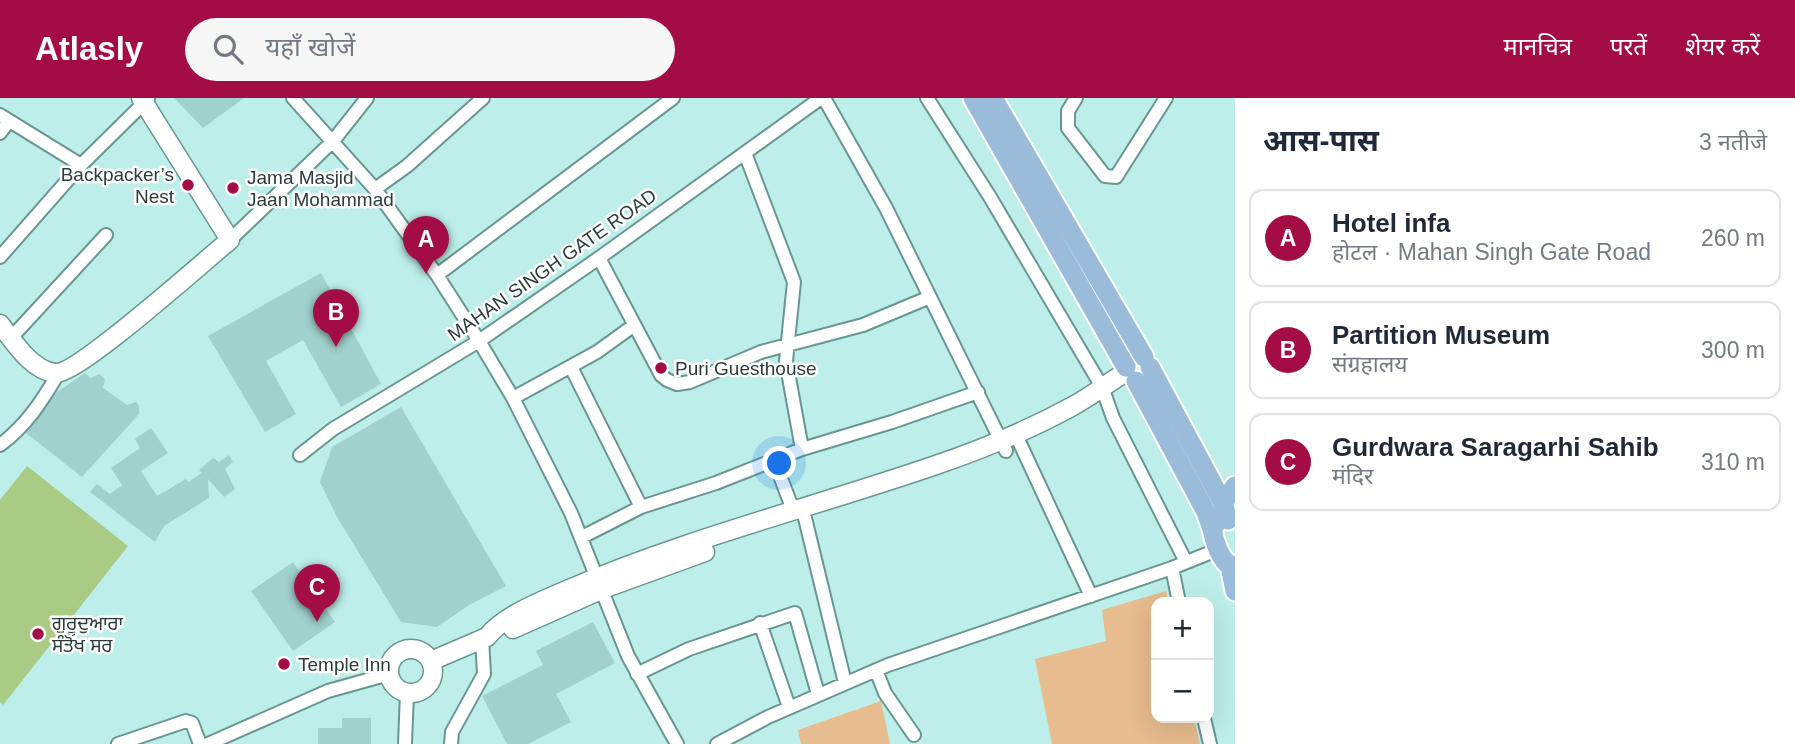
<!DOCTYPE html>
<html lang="hi">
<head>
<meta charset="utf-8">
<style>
  body { margin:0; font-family:Arial,"Noto Sans Devanagari","Noto Sans Gurmukhi",sans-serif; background:#f6f6f7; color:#1f2937 }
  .controls { position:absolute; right:21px; bottom:21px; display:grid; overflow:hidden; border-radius:14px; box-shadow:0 7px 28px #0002 }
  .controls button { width:63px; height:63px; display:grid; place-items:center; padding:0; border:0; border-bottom:2px solid #e0e1e3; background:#fff; color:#1f2937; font:35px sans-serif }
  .you { position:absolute; left:780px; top:366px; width:24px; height:24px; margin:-18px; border:5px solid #fff; border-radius:50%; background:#1a73e8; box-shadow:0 0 0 10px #1a73e833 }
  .badge { display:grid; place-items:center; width:46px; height:46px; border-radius:50%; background:#a40c45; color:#fff; font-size:23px; font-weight:700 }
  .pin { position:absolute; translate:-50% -58px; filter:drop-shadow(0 2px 4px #0008) }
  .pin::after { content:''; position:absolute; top:37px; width:24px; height:21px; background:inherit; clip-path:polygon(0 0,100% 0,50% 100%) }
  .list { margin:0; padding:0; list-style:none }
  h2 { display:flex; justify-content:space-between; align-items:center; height:91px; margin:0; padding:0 28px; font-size:30px }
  h2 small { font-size:23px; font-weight:400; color:#747a83 }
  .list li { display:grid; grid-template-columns:46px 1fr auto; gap:21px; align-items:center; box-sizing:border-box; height:98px; margin:0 14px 14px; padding:0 14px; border:2px solid #e0e1e3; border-radius:14px }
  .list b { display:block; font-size:26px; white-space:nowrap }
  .list p { margin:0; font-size:23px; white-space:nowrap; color:#747a83 }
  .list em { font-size:23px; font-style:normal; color:#747a83 }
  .icon { flex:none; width:38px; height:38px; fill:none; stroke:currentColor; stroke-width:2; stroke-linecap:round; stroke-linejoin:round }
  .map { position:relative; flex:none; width:1235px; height:646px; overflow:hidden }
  header { display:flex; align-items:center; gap:42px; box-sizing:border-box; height:98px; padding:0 35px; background:#a40c45; color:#fff }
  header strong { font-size:33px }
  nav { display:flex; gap:38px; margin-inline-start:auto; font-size:24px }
  .search { width:490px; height:63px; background:#f6f6f7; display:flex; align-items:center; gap:18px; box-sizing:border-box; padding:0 24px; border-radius:38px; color:#747a83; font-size:26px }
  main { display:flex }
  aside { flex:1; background:#fff }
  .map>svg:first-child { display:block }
  .green { fill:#e7bc8e }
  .water { fill:#aacb83 }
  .building { fill:#a1d1cc }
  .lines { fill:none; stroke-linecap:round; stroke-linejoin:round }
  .street-casing { stroke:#689692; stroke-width:16 }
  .secondary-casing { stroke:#689692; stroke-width:21 }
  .primary-casing { stroke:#fff; stroke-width:23 }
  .street { stroke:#fff; stroke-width:12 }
  .secondary { stroke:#fff; stroke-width:18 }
  .primary { stroke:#9abbda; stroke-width:19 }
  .poi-dot { fill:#a40c45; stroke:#fff; stroke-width:2.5 }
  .labels { text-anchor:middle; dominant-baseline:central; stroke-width:5; stroke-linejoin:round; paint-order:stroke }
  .poi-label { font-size:19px; fill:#2a3d3b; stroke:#fff; text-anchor:start }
  .street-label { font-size:19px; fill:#2a3d3b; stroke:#fff }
</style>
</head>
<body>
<header>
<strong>Atlasly</strong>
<div class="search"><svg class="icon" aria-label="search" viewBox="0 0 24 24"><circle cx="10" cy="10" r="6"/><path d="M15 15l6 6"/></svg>यहाँ खोजें</div>
<nav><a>मानचित्र</a><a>परतें</a><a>शेयर करें</a></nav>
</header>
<main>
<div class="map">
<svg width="1235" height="646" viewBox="0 0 1235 646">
  <rect width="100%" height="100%" fill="#bdeee9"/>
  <path class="green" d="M 1166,493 L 1169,504 L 1156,504 L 1156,620 L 1194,620 L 1200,646 L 1052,646 L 1035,561 L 1106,543 L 1102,512 Z
    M 881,603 L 890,646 L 801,646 L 798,632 Z"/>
  <path class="water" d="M 27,368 L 128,448 L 3,607 L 0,604 L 0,402 Z"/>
  <path class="building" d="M 174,0 L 244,0 L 203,30 Z
    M 321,175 L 381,286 L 341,309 L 303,242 L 266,263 L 296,316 L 265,334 L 208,238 Z
    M 85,275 L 91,280 L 99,276 L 103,279 L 105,282 L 103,290 L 127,307 L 136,304 L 139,308 L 139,316 L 82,379 L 26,335 L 57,294 Z
    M 401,309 L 506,488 L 469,507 L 437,529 L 401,524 L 337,419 L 320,384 L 332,349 Z
    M 151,330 L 168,355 L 141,373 L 157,398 L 186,381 L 188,384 L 202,375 L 199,372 L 213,360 L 219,364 L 229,357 L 233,364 L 225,371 L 235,391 L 224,399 L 208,381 L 209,400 L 164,428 L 155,444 L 90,394 L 97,386 L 110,396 L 122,387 L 111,370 L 140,350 L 135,341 Z
    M 293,464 L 335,524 L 293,553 L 251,493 Z
    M 593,524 L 615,565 L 556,596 L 571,624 L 528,646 L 507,646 L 482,598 L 543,567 L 536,553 Z
    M 342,620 L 371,620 L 371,646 L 318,646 L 318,630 L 342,630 Z"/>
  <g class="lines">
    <g class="street-casing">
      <path id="street" d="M 293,0 L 375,91 L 437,177 L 479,243 L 513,300 L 571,415 L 628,558 L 677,646
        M 824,0 L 886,110 L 1006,353
        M 927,0 L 990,99 L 1102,289 L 1113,320 L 1186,464
        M 1076,0 L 1068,13 L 1068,30 L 1105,78 L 1116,79 L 1166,0
        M 0,17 L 81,67
        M 0,35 L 9,23
        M 745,55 L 794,184 L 786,263 L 802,351
        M 375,91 L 407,68 L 483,0
        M 230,142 L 333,43 L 367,0
        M 0,159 L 81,67 L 148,1
        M 599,160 L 661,277 L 667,282 L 677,286 L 690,284 L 761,254 L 863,227 L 930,199
        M 437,177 L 673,0
        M 11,240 L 106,137
        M 571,269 L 641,409
        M 513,300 L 597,254 L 633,228
        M 1016,337 L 1091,498
        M 0,347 C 26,328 42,303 58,276
        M 300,357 L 333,331 L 479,243 L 599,160 L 821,0
        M 774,362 L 793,412
        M 805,420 L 845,585
        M 582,439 L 641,409 L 716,385 L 802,351 L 892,324 L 978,294
        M 1172,470 L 1179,504
        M 760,525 L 789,609
        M 876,572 L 885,595 L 914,637
        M 637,576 L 689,551 L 795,515 L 818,596
        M 1204,620 L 1210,646
        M 118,646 L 186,623 L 192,625 L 200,646
        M 208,646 L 328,593 L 389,576
        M 405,646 L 407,595
        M 451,646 L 452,634 L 484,576 L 482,541
        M 717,646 L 768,619 L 888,567 L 1172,470 L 1219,451"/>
    </g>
    <g class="secondary-casing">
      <path id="secondary" d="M 0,226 C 13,243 32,273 55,275 C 78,277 204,163 230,142 L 141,0
        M 513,531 L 603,491 L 705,454
        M389 573a22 22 0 1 1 44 0a22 22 0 1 1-44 0Z
        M 431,563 L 487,539 C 504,517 544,502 569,491 C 688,440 814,409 936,367 C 983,351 1029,332 1073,308 C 1091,298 1108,285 1126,274"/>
    </g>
    <g class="primary-casing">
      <path id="primary" d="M 973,0 L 1126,269
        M 993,0 L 1144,259
        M 1150,269 L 1223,405 L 1228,422
        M 1136,283 L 1206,414 L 1212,431
        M 1223,405 L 1235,388
        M 1218,423 L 1212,431 C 1214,443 1220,461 1230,468 L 1235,467
        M 1230,468 L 1235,493"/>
    </g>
    <use href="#street" class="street"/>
    <use href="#secondary" class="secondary"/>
    <use href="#primary" class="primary"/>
  </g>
  <g class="poi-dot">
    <circle cx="188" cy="87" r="7"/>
    <circle cx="233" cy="90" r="7"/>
    <circle cx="661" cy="270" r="7"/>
    <circle cx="38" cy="536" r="7"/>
    <circle cx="284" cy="566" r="7"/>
  </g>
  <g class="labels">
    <g class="poi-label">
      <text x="174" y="76" text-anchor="end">Backpacker’s<tspan x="174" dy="22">Nest</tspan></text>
      <text x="247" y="79">Jama Masjid<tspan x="247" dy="22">Jaan Mohammad</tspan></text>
      <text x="675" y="270">Puri Guesthouse</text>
      <text x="52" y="525">ਗੁਰੂਦੁਆਰਾ<tspan x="52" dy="22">ਸੰਤੋਖ ਸਰ</tspan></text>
      <text x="298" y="566">Temple Inn</text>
    </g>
    <g class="street-label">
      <text transform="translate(552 167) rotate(-35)">MAHAN SINGH GATE ROAD</text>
    </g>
  </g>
</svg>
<div class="controls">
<button>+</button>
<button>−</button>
</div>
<div class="you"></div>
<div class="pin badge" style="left:426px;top:176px">A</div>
<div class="pin badge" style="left:336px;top:249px">B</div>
<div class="pin badge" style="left:317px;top:524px">C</div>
</div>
<aside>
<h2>आस-पास<small>3 नतीजे</small></h2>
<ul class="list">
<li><span class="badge">A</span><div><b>Hotel infa</b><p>होटल · Mahan Singh Gate Road</p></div><em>260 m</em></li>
<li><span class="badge">B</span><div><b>Partition Museum</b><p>संग्रहालय</p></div><em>300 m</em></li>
<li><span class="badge">C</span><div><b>Gurdwara Saragarhi Sahib</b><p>मंदिर</p></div><em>310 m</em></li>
</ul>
</aside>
</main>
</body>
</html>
